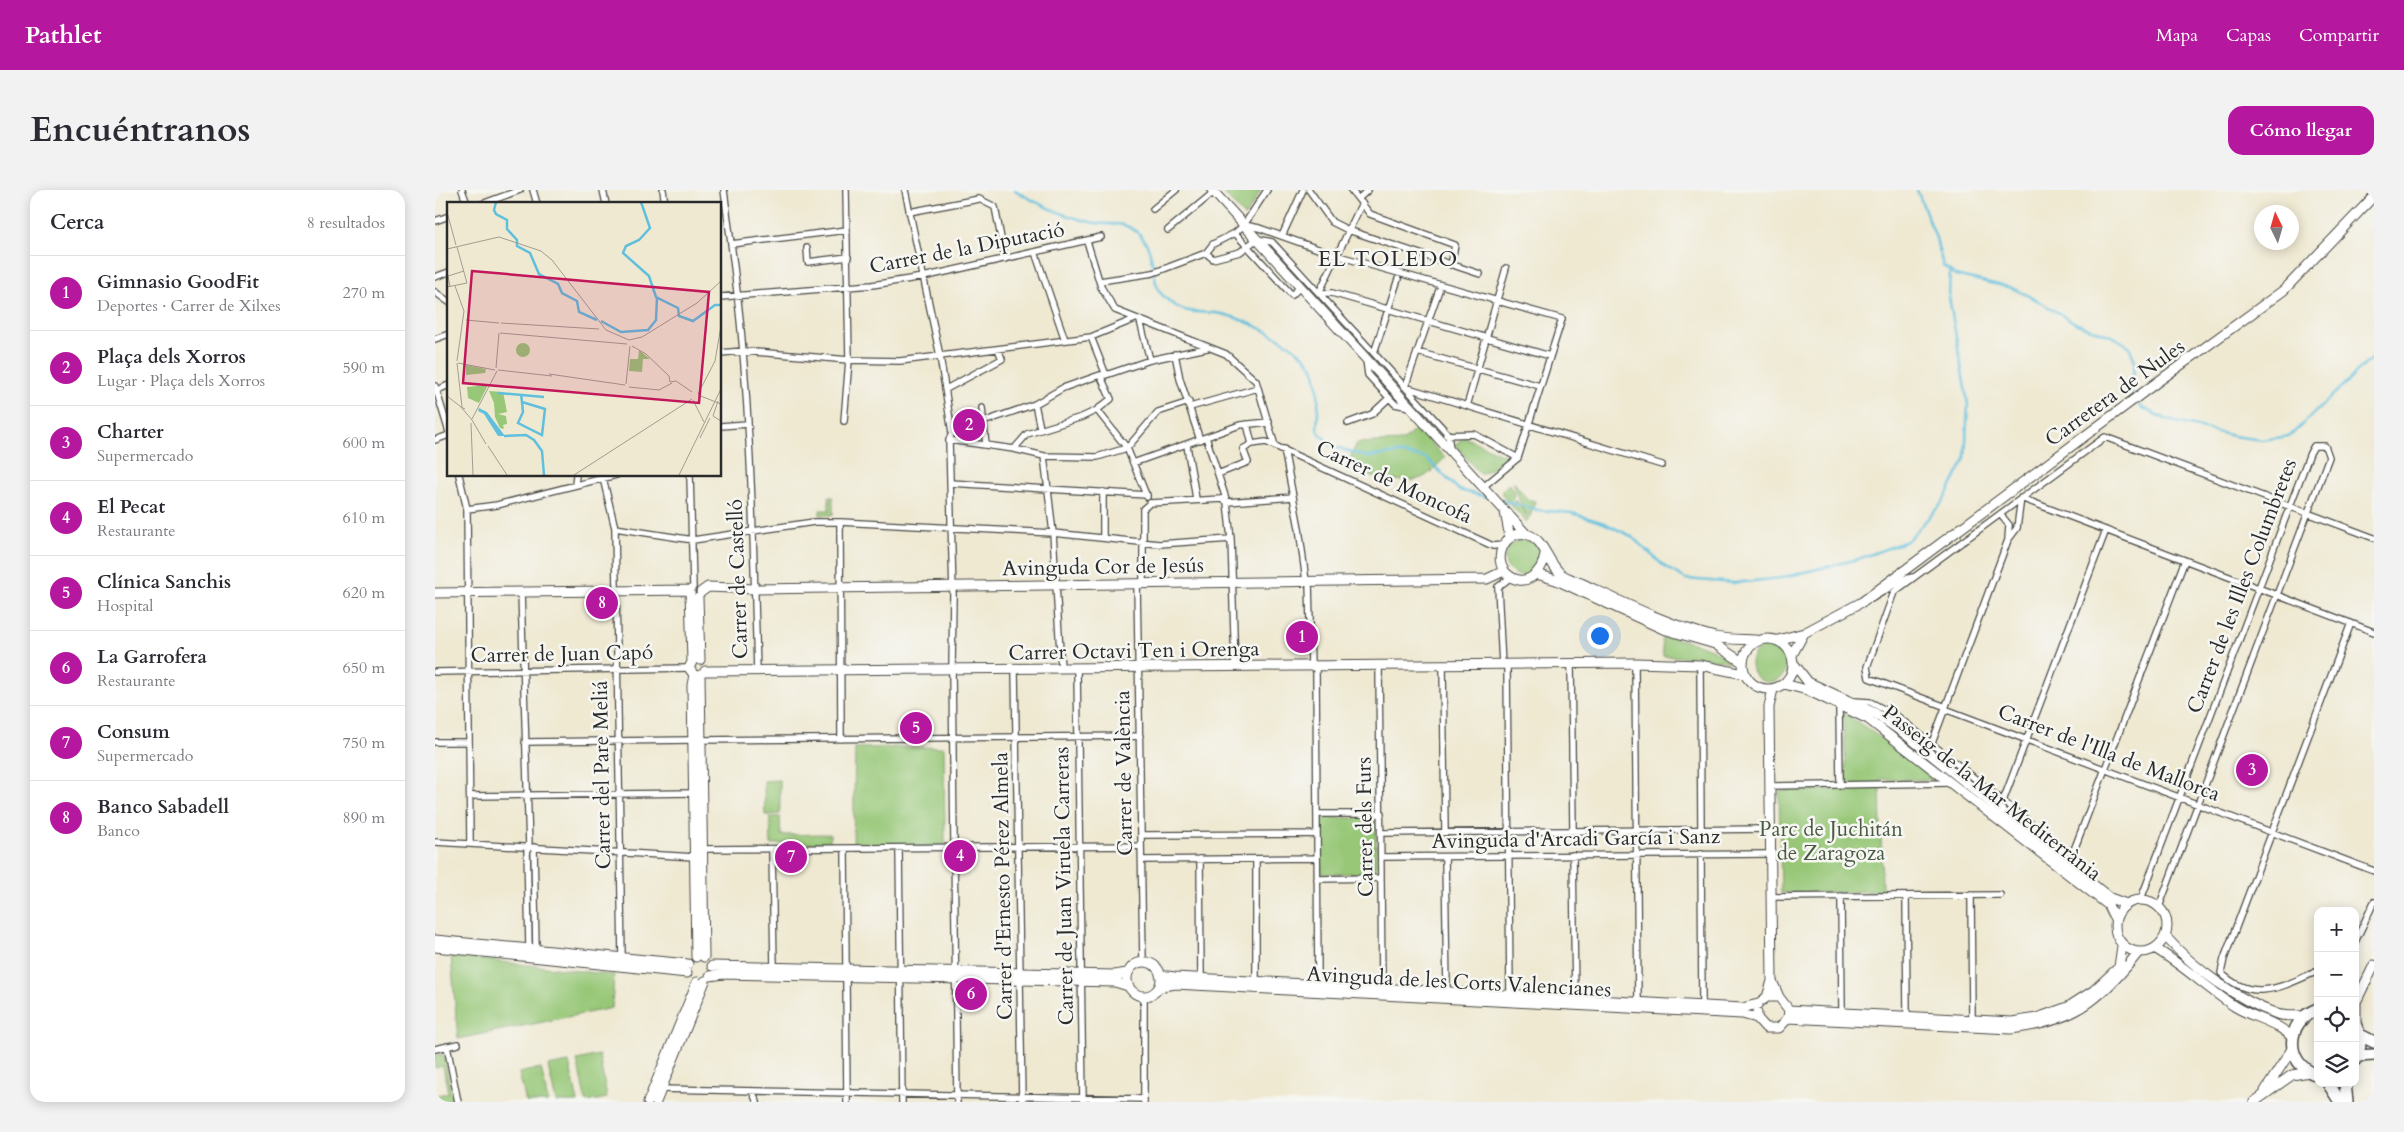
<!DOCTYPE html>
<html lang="es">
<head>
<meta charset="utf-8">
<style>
  body { margin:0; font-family:Cardo,serif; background:#f2f2f3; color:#2b2b33 }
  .controls { position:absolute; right:15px; bottom:15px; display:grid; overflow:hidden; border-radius:10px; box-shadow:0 2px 12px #0003 }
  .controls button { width:45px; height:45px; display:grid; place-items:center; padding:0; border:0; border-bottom:1px solid #e1e1e2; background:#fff; color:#2b2b33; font:25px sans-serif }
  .compass { position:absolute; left:1819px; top:15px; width:45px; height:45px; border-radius:50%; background:#fff; box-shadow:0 2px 12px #0003; rotate:355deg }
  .you { position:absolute; left:1164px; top:445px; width:18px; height:18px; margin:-12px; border:4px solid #fff; border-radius:50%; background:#1a73e8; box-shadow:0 0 0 8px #1a73e833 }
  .badge { display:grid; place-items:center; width:32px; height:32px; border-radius:50%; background:#b5179e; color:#fff; font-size:16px; font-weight:700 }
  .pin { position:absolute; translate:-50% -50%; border:2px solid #fff; box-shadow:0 1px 5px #0006 }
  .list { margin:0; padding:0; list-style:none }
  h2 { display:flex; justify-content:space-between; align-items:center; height:65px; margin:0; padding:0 20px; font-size:21px }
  h2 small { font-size:16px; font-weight:400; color:#7c7c81 }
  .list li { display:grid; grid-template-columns:32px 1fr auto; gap:15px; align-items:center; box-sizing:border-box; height:75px; padding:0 20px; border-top:1px solid #e1e1e2 }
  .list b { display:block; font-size:19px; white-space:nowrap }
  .list p { margin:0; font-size:16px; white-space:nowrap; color:#7c7c81 }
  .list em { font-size:16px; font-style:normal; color:#7c7c81 }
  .icon { flex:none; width:28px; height:28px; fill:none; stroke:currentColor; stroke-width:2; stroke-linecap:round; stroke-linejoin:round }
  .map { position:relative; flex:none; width:1939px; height:912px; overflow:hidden; border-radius:15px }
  header { display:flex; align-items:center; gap:30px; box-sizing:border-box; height:70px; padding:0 25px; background:#b5179e; color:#fff }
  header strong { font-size:24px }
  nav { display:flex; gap:28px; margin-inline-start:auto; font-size:18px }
  .intro { display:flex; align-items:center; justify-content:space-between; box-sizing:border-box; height:120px; padding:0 30px }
  h1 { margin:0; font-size:35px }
  .button { padding:12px 22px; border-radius:15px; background:#b5179e; color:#fff; font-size:18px; font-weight:700 }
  main { display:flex; gap:30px; padding:0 30px }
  aside { flex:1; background:#fff; border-radius:15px; box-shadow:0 2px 12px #0003 }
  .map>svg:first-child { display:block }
  .green { fill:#97c777; stroke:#617951 }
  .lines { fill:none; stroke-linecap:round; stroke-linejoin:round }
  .stream { stroke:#5fbfdd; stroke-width:2.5 }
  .street-casing { stroke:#484844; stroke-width:8 }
  .secondary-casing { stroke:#484844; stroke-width:11 }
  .highway-casing { stroke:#484844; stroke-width:14 }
  .street { stroke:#fff; stroke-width:5.5 }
  .secondary { stroke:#fff; stroke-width:9 }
  .highway { stroke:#fff; stroke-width:11 }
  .labels { text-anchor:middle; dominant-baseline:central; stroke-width:5; stroke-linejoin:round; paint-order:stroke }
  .street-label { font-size:21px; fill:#2b2b2b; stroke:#f6f6f2 }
  .park-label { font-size:21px; fill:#4b5a42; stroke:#f6f6f2 }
  .neighbourhood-label { font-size:22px; letter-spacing:1px; fill:#2b2b2b; stroke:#f6f6f2 }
  .inset-river { fill:none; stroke:#5fbfdd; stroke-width:2.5 }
  .inset-road { fill:none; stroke:#a19d8f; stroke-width:1 }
  .view { fill:#c2185b; fill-opacity:0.15; stroke:#c2185b; stroke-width:2.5 }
  .inset-edge { fill:none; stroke:#2b2b2b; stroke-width:2.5 }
</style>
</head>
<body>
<header>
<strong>Pathlet</strong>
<nav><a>Mapa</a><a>Capas</a><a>Compartir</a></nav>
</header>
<div class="intro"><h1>Encuéntranos</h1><a class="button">Cómo llegar</a></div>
<main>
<aside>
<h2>Cerca<small>8 resultados</small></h2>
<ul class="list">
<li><span class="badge">1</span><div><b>Gimnasio GoodFit</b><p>Deportes · Carrer de Xilxes</p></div><em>270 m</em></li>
<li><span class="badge">2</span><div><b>Plaça dels Xorros</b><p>Lugar · Plaça dels Xorros</p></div><em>590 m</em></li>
<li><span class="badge">3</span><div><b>Charter</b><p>Supermercado</p></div><em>600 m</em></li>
<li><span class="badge">4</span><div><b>El Pecat</b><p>Restaurante</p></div><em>610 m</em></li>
<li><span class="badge">5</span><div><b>Clínica Sanchis</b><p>Hospital</p></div><em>620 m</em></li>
<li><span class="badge">6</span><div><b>La Garrofera</b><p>Restaurante</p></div><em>650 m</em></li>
<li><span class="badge">7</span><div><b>Consum</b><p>Supermercado</p></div><em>750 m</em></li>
<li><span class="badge">8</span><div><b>Banco Sabadell</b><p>Banco</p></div><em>890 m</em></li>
</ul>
</aside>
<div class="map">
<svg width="1939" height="912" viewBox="0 0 1939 912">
  <rect width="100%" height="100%" fill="#f6f6f2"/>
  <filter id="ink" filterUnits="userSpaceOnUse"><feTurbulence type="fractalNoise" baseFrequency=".02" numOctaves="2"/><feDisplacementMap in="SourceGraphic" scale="10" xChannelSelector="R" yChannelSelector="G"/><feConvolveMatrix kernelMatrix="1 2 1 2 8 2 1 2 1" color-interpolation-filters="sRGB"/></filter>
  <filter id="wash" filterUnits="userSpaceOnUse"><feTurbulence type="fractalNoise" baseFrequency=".0096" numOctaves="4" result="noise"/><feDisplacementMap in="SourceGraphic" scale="20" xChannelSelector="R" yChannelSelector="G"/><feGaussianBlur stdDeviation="1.12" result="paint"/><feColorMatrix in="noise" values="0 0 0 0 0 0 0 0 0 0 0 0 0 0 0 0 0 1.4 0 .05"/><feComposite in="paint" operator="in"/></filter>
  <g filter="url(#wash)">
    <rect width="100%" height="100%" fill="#efe9d2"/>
    <path class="green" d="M 786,0 L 826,0 L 810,27 Z
      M 982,238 L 1010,268 C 1003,274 995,285 986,288 C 968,295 928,286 910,279 L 922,253 L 968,251 Z
      M 1029,247 L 1073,267 L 1072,271 L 1045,284 L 1020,255 Z
      M 1078,291 L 1092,309 L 1100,311 L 1095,327 L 1087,318 Z
      M 1074,294 L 1079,303 L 1076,315 L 1067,305 L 1067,300 Z
      M 394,307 L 398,307 L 398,325 L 385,325 L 385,320 L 394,320 Z
      M 1081,310 L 1094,329 L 1091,332 L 1077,316 Z
      M1070 368a18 18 0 1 1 36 0a18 18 0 1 1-36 0Z
      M 1231,446 C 1251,452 1282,456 1295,472 L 1271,468 L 1228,466 L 1227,449 Z
      M1316 474a18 18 0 1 1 36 0a18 18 0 1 1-36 0Z
      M 1408,522 L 1507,590 L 1445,589 L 1447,701 L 1346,703 L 1344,601 L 1412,599 Z
      M 509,557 L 510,656 L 418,657 L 420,558 Z
      M 345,590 L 345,624 L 330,625 L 329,591 Z
      M 335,627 L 345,627 L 346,645 L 395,644 L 395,653 L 336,654 Z
      M 885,628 L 941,628 L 941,683 L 886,684 Z
      M 16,766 L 179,785 L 177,818 L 23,849 Z
      M 6,864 L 9,866 L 18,912 L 2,912 L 1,905 L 13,903 L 8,876 L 0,878 L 0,865 Z
      M 164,865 L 172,908 L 151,912 L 142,870 Z
      M 134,872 L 143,912 L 121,912 L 113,876 Z
      M 106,878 L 113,912 L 91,912 L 84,883 Z"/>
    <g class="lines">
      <path class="stream" d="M 580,0 C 605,16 632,27 660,33 C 678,36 688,30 703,43 C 720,58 716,81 723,99 C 725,104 735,112 739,115 C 753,125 772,121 787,124 C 812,129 873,158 880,183 C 885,200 883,222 882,240 L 895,255 L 932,267 L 962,263 L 991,268 L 1024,300 L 1052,307
        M 1482,0 L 1501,48 L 1508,76 L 1520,85 L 1577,98 L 1598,108 L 1642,134 L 1677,146 L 1694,156 L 1700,171 L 1696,201 L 1707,218 L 1733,230 L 1798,246 L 1827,250 L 1855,246 L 1939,166
        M 1065,310 L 1103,320 L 1137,323 L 1169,333 L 1196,346 L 1230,377 L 1251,389 L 1300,393 L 1346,388 L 1423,369 L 1472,351 L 1508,312 L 1530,269 L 1533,215 L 1514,107 L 1515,82"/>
    </g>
  </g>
  <g filter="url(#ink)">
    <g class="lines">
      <g class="street-casing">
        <path id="street" d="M 27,0 L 32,14
          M 98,0 L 102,14
          M 168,0 L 171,14
          M 228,0 L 230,14
          M 289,0 C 296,54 304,108 308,163 C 317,269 319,376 322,482
          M 470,0 L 505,166 L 517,243 L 514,250 L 518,404 L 517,480 L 522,912
          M 832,0 L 809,35 L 800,43 L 857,105 L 865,97
          M 874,0 L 897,32 L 913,40 L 1045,84
          M 916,0 L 935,24 L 1020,55 L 1016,75
          M 923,9 L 933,0
          M 927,13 L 884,103 L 897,103 L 1115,166
          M 47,14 L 85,0
          M 718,19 L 741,0
          M 474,22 L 544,9 L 560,17 L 570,69
          M 0,31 L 14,26
          M 809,35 L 824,38 L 900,65 L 1127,129 L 1083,268 L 1048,297
          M 733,40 L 779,2
          M 847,46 L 868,0
          M 652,51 L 666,97 L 680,120 L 791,164 L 821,191 L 840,256 L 1058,356 L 1068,355
          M 296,54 L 412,40
          M 372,58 L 373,72 L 413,67
          M 600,62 L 630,150
          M 771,63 L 778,69 L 805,62 L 822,49 L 837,52 L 1013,244 L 1015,259
          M 0,87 L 14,82
          M 665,91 L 718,83 L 771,63 L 778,54 L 800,43
          M 1004,100 L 970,197 L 1227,275
          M 0,102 L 14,112
          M 285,107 L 437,95 L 488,87 L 666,47
          M 705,131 L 715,170
          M 656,147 L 671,185
          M 0,149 L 14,144
          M 982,162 L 1105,196
          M 285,163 L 308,161 L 414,170 L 465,171 L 656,147 L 700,129
          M 939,163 L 963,89
          M 740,164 L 745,189 L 765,250
          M 931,170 L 933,185 L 960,214 L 975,217
          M 0,196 L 14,242
          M 511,199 L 567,169 L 563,159
          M 0,201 L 14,195
          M 600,214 L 605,238
          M 1032,216 L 1071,78
          M 755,217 L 823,198
          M 547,218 L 551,255
          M 662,220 L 692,258 L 712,307
          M 409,231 L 414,170 L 411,0
          M 548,232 L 600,214 L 628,198 L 665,185 L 671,185 L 715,170 L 772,158
          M 913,233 L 937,224 L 954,208
          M 812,234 L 817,254 L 831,252 L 840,256
          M 285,236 L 313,234
          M 1011,245 L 1039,244 L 1083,268
          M 771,247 L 792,312 L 796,349 L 800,477
          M 0,250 L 14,245
          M 514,250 L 579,259 L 609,266 L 662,267 L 692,258 L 723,222 L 754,212
          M 752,254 C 754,273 759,291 761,310
          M 579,259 L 592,244 L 647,227 L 662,220 L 676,209 L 665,185
          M 849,259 L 864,338 L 871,391
          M 609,266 L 618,343 L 626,479
          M 698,273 L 805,235 L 834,232
          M 783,284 L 813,272 L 808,259 L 817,254
          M 24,285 L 32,319 L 35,654
          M 255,285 L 258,397
          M 168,288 L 180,338 L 187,768
          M 515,293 L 712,305
          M 140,295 L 141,285
          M 668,302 L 668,347
          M 715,313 L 787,309 L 792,312 L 858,307
          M 32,319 L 62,315 L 181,285
          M 1565,324 L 1574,335 L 1573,350 L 1582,338 L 1586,308 L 1939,442
          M 405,332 L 406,549
          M 180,338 L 258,350 L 379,332 L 405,332 L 618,343 L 724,354 L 796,349
          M 874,391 L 876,477
          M 702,393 L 708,772
          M 708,393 L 708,319 L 715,313
          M 1063,397 L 1067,475
          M 1063,397 L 1076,387
          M 86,402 L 94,657
          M 1436,409 L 1469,389 L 1478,387
          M 1200,473 L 1203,812
          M 1136,474 L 1138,641
          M 1008,475 L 1010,642
          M 1072,475 L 1075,805
          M 1265,475 L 1266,640
          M 944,476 L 947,798
          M 881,477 L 883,795
          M 642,479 L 648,912
          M 580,480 L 587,912
          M 0,482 L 254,478
          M 1418,511 L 1435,512 L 1462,526 L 1630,661 L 1639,660 L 1750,370
          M 1404,515 L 1405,595
          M 1511,517 L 1434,488 L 1432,477 L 1459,402 L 1670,247 L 1939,348
          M 1510,519 L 1939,681
          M 265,550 L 705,546
          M 0,552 L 34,552
          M 90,552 L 258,550
          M 1497,553 L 1573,350
          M 1335,596 L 1515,593
          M 35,606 L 259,603
          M 1568,611 L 1671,340
          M 882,624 L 946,624
          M 946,643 L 1335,639
          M 706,645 L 882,644
          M 0,652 L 260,667
          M 92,657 L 94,759
          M 99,657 L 101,759
          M 464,658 L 467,912
          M 267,659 L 706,656
          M 337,659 L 339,778
          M 410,659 L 411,779
          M 1266,664 L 1267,816
          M 1138,665 L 1140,809
          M 946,667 L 1336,664
          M 1010,667 L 1012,802
          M 765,669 L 766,789
          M 821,669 L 821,792
          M 707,670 L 882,668
          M 882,689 L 946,688
          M 1536,705 L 1537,830
          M 1406,706 L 1407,823
          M 1471,706 L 1472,826
          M 1336,707 L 1565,705
          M 1706,709 L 1875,263 L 1879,256 L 1890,256 L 1894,267 L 1724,717
          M 1920,752 L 1939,712
          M 1883,781 C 1848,796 1819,814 1786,783 L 1789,769 L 1916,433
          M 411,786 L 412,912
          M 709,807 L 709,912
          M 12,856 L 23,912
          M 0,859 L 23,854
          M 224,899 L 709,909
          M 317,901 L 322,912"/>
      </g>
      <g class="secondary-casing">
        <path id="secondary" d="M 777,0 L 1091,344
          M 1070,322 L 1075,348
          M 1110,364 C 1108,384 1088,400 1071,383 C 1057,368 1070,340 1091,344 C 1109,348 1112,372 1125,383 C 1130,388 1139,390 1146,393 C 1189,413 1233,435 1280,447 C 1293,450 1308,449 1321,450
          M 1102,384 L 1121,390 L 1228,439 L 1280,454 L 1307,472
          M 255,400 L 257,472 L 254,478 L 259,485
          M 266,402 L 273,397 L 320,399 L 1052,389 L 1069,381
          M 0,403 L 255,400
          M 263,408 L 265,470
          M1308 474a25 25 0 1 1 50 0a25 25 0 1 1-50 0Z
          M 1343,450 L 1369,443 L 1427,412 L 1721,193 L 1849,100 L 1939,6
          M 1357,465 L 1369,443
          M 1359,474 L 1373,492 L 1440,523 L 1470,544 L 1675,708 L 1691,714
          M 270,481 L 1200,473 L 1265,475 L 1309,484
          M 259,485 L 257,495 L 261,767
          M 265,485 L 269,767
          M 1349,494 L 1372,500 L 1433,529 L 1673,715 L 1680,729
          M1680 736a26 26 0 1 1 52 0a26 26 0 1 1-52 0Z
          M 1731,747 C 1758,778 1803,810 1842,824 C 1850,827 1861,825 1869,826
          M 0,750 L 253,774
          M 0,757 L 252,783
          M 1721,759 C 1749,776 1772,798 1799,816 C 1818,828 1841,831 1857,847
          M692 789a17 17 0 1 1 34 0a17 17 0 1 1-34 0Z
          M 277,776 L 680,785 L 692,783
          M 725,785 L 740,787 L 1307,818 L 1323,814
          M 275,786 L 288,784 L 680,792 L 693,796
          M 724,797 L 740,794 L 1307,824 L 1322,828
          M 1332,807 L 1337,791 L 1334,517 L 1338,499
          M 1328,810 L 1332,807 L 1344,807
          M 1354,820 L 1577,832 L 1602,828 L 1633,817 L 1658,801 L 1684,777 L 1687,756
          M 1322,823 L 1322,828 L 1331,838 L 1344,838 L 1353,828 L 1354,820 L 1344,807 L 1337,791
          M 1353,828 L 1576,839 C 1637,832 1665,811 1702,764
          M 1921,835 L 1921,812 L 1939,775
          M 1830,901 L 1857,859
          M 213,912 L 262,792
          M 221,912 L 270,791
          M 1819,912 L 1857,885 L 1874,882"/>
      </g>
      <g class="highway-casing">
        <path id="highway" d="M 1883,819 C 1850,830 1848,875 1883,885
          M 1920,834 C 1926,846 1927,858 1920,870
          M 1925,845 L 1939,852
          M 1922,866 L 1939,865
          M 1893,893 L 1905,912
          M 1910,893 L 1912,912"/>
      </g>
      <use href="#street" class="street"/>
      <use href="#secondary" class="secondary"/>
      <use href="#highway" class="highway"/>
    </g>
  </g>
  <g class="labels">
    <g class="street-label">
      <text transform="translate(532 58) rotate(-11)">Carrer de la Diputació</text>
      <text transform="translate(1680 203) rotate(-36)">Carretera de Nules</text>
      <text transform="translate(959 292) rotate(25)">Carrer de Moncofa</text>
      <text transform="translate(668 377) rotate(-1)">Avinguda Cor de Jesús</text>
      <text transform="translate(303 389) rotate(-92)">Carrer de Castelló</text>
      <text transform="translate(1807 396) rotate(-69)">Carrer de les Illes Columbretes</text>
      <text transform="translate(699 461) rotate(-1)">Carrer Octavi Ten i Orenga</text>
      <text transform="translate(127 464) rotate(-1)">Carrer de Juan Capó</text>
      <text transform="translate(1674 563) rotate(21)">Carrer de l'Illa de Mallorca</text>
      <text transform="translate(689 583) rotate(-91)">Carrer de València</text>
      <text transform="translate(167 585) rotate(-91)">Carrer del Pare Meliá</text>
      <text transform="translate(1557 603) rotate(38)">Passeig de la Mar Mediterrània</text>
      <text transform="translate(930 637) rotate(-91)">Carrer dels Furs</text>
      <text transform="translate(1141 649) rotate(-1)">Avinguda d'Arcadi García i Sanz</text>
      <text transform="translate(568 696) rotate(-91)">Carrer d'Ernesto Pérez Almela</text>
      <text transform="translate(629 696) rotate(-91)">Carrer de Juan Viruela Carreras</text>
      <text transform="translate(1024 792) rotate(3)">Avinguda de les Corts Valencianes</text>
    </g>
    <g class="park-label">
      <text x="1396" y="639">Parc de Juchitán<tspan x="1396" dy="24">de Zaragoza</tspan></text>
    </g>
    <g class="neighbourhood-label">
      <text x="953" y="69">EL TOLEDO</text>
    </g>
  </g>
  <g transform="translate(12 12)">
    <rect width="274" height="274" fill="#efe9d2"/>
    <path d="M69 148a7 7 0 1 1 14 0a7 7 0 1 1-14 0ZM 192,148 L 203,157 L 196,157 L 195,170 L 182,169 L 183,157 L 191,157 ZM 19,163 L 39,167 L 38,171 L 19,173 ZM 41,183 L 32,201 L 21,196 L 20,185 ZM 42,189 L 56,190 L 60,210 L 51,212 L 59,214 L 60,222 L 56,223 L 57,227 L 53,226 L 48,215 L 47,201 Z" fill="#97c777"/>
    <path d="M 32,206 L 40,210 L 58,234 L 51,234 L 37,212 L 31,209 Z" fill="#5fbfdd"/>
    <path class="inset-river" d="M 49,0 L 47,8 L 49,12 L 60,18 L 60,27 L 70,38 L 70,44 L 83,51 L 92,72 L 111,82 L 115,91 L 130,99 L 132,110 L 150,118M 194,0 L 203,26 L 192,38 L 179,44 L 176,51 L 202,74 L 209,95 L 231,106 L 232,114 L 246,119 L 268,103 L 274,103M 154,119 L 174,130 L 201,128 L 209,118 L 210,95M 51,191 L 97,195M 74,192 L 75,200 L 98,207 L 95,233 L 71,221 L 76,210 L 75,200M 57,234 L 79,233 L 87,238 L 95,249 L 97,273"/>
    <path class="inset-road" d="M 0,10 L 9,43M 0,47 L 52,35 L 94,49 L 105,58 L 159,128 L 182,138 L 195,135 L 250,101 L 274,79M 8,84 L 17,109 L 10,159M 0,85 L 20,81 L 10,45M 3,85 L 1,74 L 17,69M 19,118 L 52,121M 54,121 L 152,127M 53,131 L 180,142M 185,144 L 199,152 L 222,174 L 223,180 L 229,179M 10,161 L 15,205M 11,161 L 48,168M 49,166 L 52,131M 51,168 L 105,174M 102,172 L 178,183M 229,179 L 245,190M 179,182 L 183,144M 182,185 L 212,188 L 225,181M 251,192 L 268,159 L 274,124M 251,193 L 274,202M 0,194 L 14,205M 246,198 L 257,220M 271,199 L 266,214 L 274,219M 18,207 L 14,205 L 25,218M 25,217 L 50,169M 25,218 L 39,242M 24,221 L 26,273M 253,236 L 263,216M 41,244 L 60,273M 127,273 L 245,197M 232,273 L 274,187"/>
    <path class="view" d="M 25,69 L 262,90 L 252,201 L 16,181 Z"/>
    <rect width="274" height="274" class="inset-edge"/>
  </g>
</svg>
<div class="controls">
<button>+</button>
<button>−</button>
<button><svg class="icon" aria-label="locate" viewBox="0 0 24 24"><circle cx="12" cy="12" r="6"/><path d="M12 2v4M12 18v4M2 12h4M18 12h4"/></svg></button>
<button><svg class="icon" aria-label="layers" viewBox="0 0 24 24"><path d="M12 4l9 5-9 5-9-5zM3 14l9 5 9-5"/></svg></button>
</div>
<svg class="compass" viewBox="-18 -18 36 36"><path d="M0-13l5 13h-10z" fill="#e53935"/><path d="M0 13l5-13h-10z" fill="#7c7c81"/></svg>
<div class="you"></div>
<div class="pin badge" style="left:867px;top:447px">1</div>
<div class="pin badge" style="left:534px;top:235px">2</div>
<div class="pin badge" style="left:1817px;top:580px">3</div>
<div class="pin badge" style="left:525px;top:666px">4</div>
<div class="pin badge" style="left:481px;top:538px">5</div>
<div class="pin badge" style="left:536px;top:804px">6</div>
<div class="pin badge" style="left:356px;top:667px">7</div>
<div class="pin badge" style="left:167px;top:413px">8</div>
</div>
</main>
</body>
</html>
